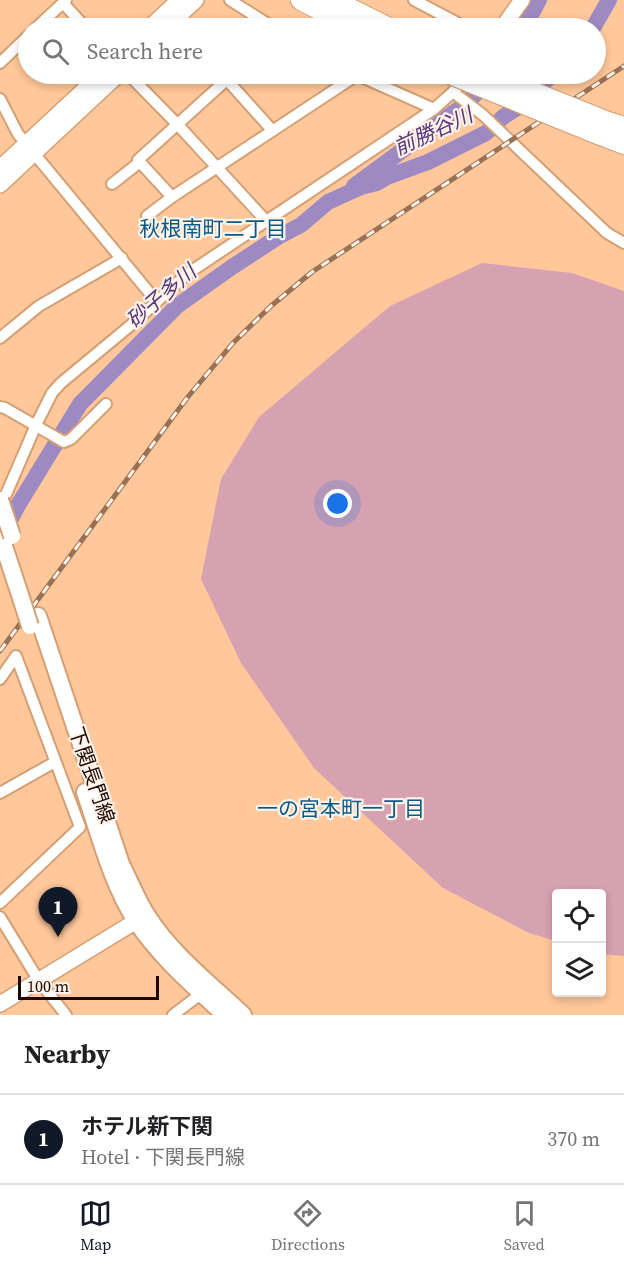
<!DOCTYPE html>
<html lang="en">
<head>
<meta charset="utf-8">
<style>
  body { margin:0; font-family:"Source Serif 4","Noto Sans JP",serif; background:#f6f6f6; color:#202124 }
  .controls { position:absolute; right:18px; bottom:18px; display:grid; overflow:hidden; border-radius:6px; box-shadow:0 3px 9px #0003 }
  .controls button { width:54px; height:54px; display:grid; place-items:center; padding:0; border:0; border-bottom:2px solid #e0e0e0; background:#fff; color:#202124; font:30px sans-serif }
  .scale { position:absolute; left:18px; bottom:15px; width:141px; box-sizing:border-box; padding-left:6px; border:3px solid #1c0900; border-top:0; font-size:16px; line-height:21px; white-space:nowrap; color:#1c0900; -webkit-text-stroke:4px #fef2e9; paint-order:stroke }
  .you { position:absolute; left:338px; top:504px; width:21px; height:21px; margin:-15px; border:4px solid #fff; border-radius:50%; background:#1a73e8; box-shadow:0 0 0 9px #1a73e833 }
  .badge { display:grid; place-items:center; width:39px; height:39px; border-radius:50%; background:#111827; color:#fff; font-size:20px; font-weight:700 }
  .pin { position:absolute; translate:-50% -50px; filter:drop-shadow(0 2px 3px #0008) }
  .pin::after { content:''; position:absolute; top:32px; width:21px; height:18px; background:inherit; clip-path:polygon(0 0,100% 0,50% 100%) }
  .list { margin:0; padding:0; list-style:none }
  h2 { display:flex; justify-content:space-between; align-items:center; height:78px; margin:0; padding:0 24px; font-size:26px }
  h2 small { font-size:20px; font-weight:400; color:#757577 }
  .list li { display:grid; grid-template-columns:39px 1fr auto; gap:18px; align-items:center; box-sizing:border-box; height:90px; padding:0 24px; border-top:2px solid #e0e0e0 }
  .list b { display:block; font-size:22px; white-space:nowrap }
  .list p { margin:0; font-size:20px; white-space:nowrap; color:#757577 }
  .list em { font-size:20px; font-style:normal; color:#757577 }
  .icon { flex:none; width:33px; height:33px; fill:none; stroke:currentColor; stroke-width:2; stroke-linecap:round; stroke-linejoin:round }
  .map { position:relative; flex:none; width:624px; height:1015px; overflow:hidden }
  .search { position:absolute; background:#fff; box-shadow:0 3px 9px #0003; left:18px; right:18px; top:18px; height:66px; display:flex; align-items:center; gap:15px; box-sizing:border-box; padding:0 21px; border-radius:33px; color:#757577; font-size:22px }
  .sheet { height:168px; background:#fff }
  nav { display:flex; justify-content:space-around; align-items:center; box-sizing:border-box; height:84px; border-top:2px solid #e0e0e0; background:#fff; font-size:16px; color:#757577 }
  nav a { display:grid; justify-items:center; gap:3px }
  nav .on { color:#111827 }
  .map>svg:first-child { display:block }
  .green { fill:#d6a1b0 }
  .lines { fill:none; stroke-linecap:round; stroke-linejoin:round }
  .river { stroke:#9e8ac2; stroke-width:16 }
  .street-casing { stroke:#d49f73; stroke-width:14 }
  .secondary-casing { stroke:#d49f73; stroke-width:18 }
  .primary-casing { stroke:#d49f73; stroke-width:20 }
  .highway-casing { stroke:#d49f73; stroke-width:22 }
  .street { stroke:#fff; stroke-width:10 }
  .secondary { stroke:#fff; stroke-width:15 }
  .primary { stroke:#fff; stroke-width:16 }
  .highway { stroke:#fff; stroke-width:20 }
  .rail-casing { stroke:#997154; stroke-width:5 }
  .rail { stroke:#fef2e9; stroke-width:3; stroke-dasharray:9; stroke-linecap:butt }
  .primary-bridge-casing { stroke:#d49f73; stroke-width:20; stroke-linecap:butt }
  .highway-bridge-casing { stroke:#d49f73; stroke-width:22; stroke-linecap:butt }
  .primary-bridge { stroke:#fff; stroke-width:16 }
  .highway-bridge { stroke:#fff; stroke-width:20 }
  .labels { text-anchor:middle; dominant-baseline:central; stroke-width:4.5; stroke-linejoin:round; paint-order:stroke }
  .street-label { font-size:20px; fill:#1c0900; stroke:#fef2e9 }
  .water-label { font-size:21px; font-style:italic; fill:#53377c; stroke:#fef2e9 }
  .neighbourhood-label { font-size:21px; fill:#095b87; stroke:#fef2e9 }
</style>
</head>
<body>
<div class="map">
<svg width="624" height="1015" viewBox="0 0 624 1015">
  <rect width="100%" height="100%" fill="#ffc79a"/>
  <path class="green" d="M 482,263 L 572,273 L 624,291 L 624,956 L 602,954 L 602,894 L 556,894 L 556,941 L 529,933 L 443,888 L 314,768 L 241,663 L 201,579 L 221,479 L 259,417 L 390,306 Z"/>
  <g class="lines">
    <path class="river" d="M 524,28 L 539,0
      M 593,28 L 609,0
      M 354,186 L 464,105 L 478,92 L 488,79
      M 4,532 L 17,507 L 80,404 L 177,306 L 232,267 L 278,237 L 301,225 L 328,202 L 361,187 L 377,183 L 387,177 L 428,162 L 486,133 L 503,117 L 520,106 L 553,74"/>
    <g class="street-casing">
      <path id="street" d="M 230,0 L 274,28
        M 414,0 L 467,28
        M 63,3 L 86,28
        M 36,28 L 66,0
        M 0,63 L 28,36
        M 128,74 L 178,125 L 267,222
        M 233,74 L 138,160 L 172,197 L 357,75
        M 355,74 L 434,109
        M 227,80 L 272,130
        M 453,92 L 483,115 L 607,233 L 624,243
        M 0,99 L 18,134 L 157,302
        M 112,184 L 140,162
        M 147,216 L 172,197
        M 0,338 L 39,306 L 122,258
        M 0,407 L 5,408 L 64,442 L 71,439 L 106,404
        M 1,506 L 36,425 L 52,393 L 61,383 L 131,325 L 187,274 L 434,109 L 453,92 L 466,76
        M 0,679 L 16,656 L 80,827 L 0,903
        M 0,793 L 55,762
        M 0,917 L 39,981 L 66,1015
        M 173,1015 L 206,990"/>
    </g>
    <g class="secondary-casing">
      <path id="secondary" d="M 149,28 L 179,0
        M 166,28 L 196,0
        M 502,28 L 522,0
        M 0,168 L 101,74
        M 0,185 L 119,74
        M 0,1004 L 146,915"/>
    </g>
    <g class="primary-casing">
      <path id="primary" d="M 0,534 L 21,598
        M 38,616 L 121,864 C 129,880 136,898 146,914 C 170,953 210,984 243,1015
        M 85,792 C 100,835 111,882 136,921 C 160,957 194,986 225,1015"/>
    </g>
    <g class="highway-casing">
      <path id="highway" d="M 301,0 L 355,28
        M 333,0 L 389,28
        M 608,122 L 624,127
        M 598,134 L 624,144"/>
    </g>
    <use href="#street" class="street"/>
    <use href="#secondary" class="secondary"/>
    <use href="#primary" class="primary"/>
    <use href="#highway" class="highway"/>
    <g class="rail-casing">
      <path id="rail" d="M 0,651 L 187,398 L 233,343 L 271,306 L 312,272 L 624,66"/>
    </g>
    <use href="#rail" class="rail"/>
    <g class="primary-bridge-casing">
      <path id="primary-bridge" d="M 0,500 L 12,536
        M 21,598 L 30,626"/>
    </g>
    <g class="highway-bridge-casing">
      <path id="highway-bridge" d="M 450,74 L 598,134
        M 488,74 L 608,122"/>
    </g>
    <use href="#primary-bridge" class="primary-bridge"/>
    <use href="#highway-bridge" class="highway-bridge"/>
  </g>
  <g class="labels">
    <g class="street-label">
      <text transform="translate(92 775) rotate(71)">下関長門線</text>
    </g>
    <g class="water-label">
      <text transform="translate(433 131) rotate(-25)">前勝谷川</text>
      <text transform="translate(161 296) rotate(-41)">砂子多川</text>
    </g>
    <g class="neighbourhood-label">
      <text x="213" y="228">秋根南町二丁目</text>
      <text x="341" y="808">一の宮本町一丁目</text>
    </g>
  </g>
</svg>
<div class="controls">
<button><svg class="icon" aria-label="locate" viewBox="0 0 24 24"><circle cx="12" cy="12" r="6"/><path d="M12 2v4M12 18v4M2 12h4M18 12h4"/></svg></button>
<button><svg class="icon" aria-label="layers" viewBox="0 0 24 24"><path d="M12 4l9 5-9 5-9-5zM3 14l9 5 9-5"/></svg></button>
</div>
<div class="scale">100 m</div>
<div class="you"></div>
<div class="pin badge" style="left:58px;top:937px">1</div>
<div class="search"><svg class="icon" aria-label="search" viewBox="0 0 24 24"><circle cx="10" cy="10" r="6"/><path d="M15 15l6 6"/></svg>Search here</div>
</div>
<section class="sheet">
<h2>Nearby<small></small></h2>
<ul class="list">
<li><span class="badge">1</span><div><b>ホテル新下関</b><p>Hotel · 下関長門線</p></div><em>370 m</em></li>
</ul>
</section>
<nav>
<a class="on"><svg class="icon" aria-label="map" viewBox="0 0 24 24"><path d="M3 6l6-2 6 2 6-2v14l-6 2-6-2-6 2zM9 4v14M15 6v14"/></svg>Map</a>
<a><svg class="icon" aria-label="directions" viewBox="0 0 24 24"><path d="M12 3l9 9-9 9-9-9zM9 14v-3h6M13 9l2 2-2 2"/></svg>Directions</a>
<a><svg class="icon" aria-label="saved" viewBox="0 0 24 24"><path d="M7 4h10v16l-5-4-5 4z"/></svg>Saved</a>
</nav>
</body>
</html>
